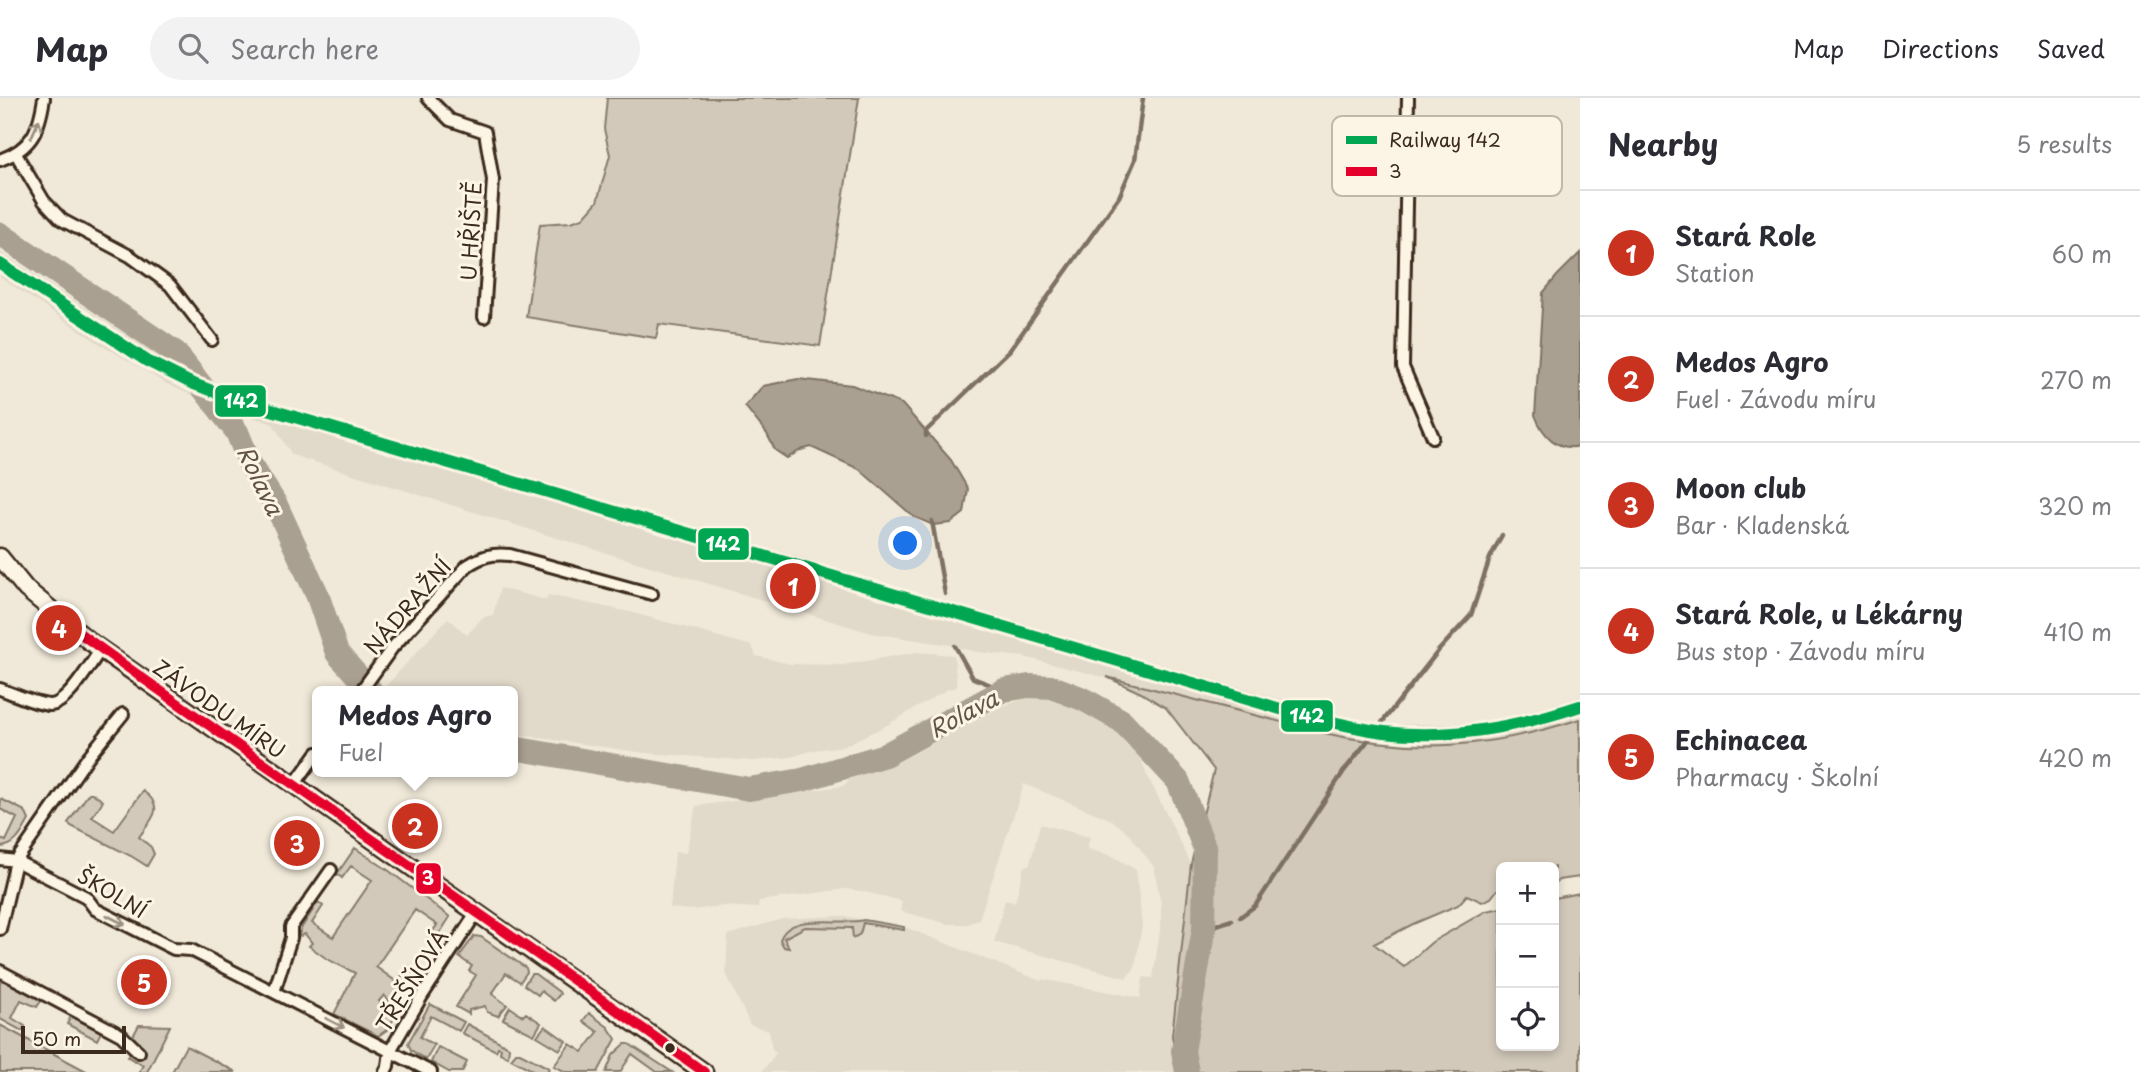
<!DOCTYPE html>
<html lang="en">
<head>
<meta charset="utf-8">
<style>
  body { margin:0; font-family:"Playpen Sans",sans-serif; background:#f2f2f3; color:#2b2b33 }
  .controls { position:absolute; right:21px; bottom:21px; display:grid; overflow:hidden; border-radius:10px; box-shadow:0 4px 10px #0003 }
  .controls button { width:63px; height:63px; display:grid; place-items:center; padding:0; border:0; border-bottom:2px solid #e1e1e2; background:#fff; color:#2b2b33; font:35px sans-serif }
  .scale { position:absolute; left:21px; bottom:18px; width:105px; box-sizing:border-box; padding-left:7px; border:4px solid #3b2a1e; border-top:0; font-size:19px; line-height:24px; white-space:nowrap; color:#3b2a1e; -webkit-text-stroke:5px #fcf5e5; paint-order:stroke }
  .you { position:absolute; left:906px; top:446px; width:24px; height:24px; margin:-18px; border:5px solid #fff; border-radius:50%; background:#1a73e8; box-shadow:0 0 0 10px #1a73e833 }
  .badge { display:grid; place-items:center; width:46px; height:46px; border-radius:50%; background:#c8321e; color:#fff; font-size:23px; font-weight:700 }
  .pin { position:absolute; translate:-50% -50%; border:4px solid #fff; box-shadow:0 2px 7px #0006 }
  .popup { position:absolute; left:312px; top:588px; width:206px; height:91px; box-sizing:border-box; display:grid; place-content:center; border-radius:10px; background:#fff; filter:drop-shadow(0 2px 5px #0005); font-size:23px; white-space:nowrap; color:#7c7c81 }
  .popup b { font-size:26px; color:#2b2b33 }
  .popup::after { content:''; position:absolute; left:50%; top:100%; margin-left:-14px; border:14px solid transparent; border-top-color:#fff }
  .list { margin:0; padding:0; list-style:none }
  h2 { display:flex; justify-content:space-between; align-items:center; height:91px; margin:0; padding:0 28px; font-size:30px }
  h2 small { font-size:23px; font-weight:400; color:#7c7c81 }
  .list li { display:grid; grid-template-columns:46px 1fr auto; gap:21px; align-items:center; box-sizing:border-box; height:126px; padding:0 28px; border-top:2px solid #e1e1e2 }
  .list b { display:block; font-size:26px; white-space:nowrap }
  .list p { margin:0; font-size:23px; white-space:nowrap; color:#7c7c81 }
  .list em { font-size:23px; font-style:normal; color:#7c7c81 }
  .icon { flex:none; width:38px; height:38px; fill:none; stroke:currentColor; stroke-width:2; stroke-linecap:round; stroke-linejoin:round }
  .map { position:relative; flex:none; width:1580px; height:974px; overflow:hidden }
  header { display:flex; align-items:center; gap:42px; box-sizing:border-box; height:98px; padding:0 35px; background:#fff; border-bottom:2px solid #e1e1e2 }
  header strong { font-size:33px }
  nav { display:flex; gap:38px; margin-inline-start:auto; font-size:24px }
  .search { width:490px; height:63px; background:#f2f2f3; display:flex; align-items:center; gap:18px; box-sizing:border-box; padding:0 24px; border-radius:38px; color:#7c7c81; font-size:26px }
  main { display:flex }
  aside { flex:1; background:#fff }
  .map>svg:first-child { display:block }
  .built { fill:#e1d9c9 }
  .green { fill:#d2c9ba; stroke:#867a6c; stroke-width:2 }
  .water { fill:#aaa091; stroke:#7e7163; stroke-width:2 }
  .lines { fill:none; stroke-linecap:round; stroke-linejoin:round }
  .stream { stroke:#7e7163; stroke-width:4.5 }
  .river { stroke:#aaa091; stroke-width:24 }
  .street-casing { stroke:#3b2a1e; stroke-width:16 }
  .secondary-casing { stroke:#3b2a1e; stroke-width:21 }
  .street { stroke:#fcf5e5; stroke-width:10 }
  .secondary { stroke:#fcf5e5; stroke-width:16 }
  .bus-1-casing { stroke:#fcf5e5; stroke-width:16 }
  .bus-1 { stroke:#e4002b; stroke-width:10 }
  .rail-1-casing { stroke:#fcf5e5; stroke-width:18 }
  .rail-1 { stroke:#00a651; stroke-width:12 }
  .oneway { stroke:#9c9082 }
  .bus-dot { fill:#3b2a1e; stroke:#fcf5e5; stroke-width:2.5 }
  .labels { text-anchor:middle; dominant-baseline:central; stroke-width:6; stroke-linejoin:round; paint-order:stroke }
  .street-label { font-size:21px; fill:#3b2a1e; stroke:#fcf5e5 }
  .water-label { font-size:23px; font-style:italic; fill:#625346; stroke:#fcf5e5 }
  .key { fill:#fcf5e5; stroke:#c2b8a9; stroke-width:2 }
  .key-label { font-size:19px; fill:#3b2a1e }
  .line-badge { stroke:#fcf5e5; stroke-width:2.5 }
  .badge-label { font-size:19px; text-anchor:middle; font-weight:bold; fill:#fff }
</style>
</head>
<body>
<header>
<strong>Map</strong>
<div class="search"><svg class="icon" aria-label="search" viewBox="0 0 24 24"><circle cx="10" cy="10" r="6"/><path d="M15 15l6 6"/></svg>Search here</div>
<nav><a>Map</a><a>Directions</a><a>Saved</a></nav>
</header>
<main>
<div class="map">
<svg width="1580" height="974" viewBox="0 0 1580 974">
  <rect width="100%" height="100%" fill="#f0e9d9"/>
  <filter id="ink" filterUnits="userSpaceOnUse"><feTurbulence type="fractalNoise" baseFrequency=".0143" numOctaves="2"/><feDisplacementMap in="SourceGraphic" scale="14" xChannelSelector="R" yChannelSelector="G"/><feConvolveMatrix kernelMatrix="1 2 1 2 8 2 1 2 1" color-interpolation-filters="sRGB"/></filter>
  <g filter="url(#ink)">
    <path class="built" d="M 0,154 L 149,252 L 208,282 L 248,296 L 1127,556 L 1329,615 L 1359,622 L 1392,626 L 1457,626 L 1497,622 L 1534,613 L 1580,598 L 1580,621 L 1539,634 L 1500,642 L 1459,647 L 1390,647 L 1355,642 L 1324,635 L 1024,559 L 977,554 L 950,547 L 871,535 L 547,437 L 292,357 L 273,326 L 200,301 L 165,285 L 97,244 L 0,179 Z
      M 500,490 L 546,502 L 548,497 L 630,514 L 752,548 L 756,558 L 790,566 L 843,567 L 917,554 L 954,557 L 957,589 L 948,591 L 887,627 L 844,648 L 814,652 L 791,659 L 754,663 L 645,655 L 513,636 L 513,593 L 390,593 L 384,590 L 448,520 L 467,537 L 483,519 L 493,517 Z
      M 1035,600 L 1057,601 L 1070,605 L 1102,622 L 1121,637 L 1139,656 L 1146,675 L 1191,766 L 1172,938 L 1180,974 L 762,974 L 776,955 L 772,951 L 769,933 L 750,927 L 726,875 L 728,837 L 782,821 L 840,818 L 897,826 L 1041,883 L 1042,881 L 1140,900 L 1143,879 L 1153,880 L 1161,825 L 1161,806 L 1154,769 L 1129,736 L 1112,722 L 1024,686 L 979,821 L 968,826 L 948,826 L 900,813 L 902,803 L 861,793 L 845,791 L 759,803 L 758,810 L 724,808 L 691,812 L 670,810 L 675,754 L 686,755 L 696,708 L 843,688 L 857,674 L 898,664 L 1001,609 L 1021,602 Z
      M 1040,726 L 1090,739 L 1087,751 L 1113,758 L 1136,772 L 1142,827 L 1135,870 L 1126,880 L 994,844 L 1005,802 L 1015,804 L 1024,769 L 1030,766 Z"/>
    <path class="green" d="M 607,0 L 859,0 L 820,248 L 659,226 L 656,240 L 526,219 L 540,126 L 571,124 L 583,120 L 597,104 L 610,57 L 604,31 Z
      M 1107,579 L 1324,635 C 1416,656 1490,650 1580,621 L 1580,779 L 1559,782 L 1554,787 L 1554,769 L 1501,769 L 1501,791 L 1497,792 L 1491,800 L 1482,804 L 1467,797 L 1458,807 L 1413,826 L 1374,846 L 1404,869 L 1432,844 L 1486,813 L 1501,810 L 1501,948 L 1554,948 L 1554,800 L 1580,795 L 1580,974 L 1179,974 L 1172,938 L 1191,766 L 1214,672 L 1166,610 L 1141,595 Z
      M 143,693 C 166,709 152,721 139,739 L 151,749 L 154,756 L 147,768 L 131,758 L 71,728 L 68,725 L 89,695 L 92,695 L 103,703 L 92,719 L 114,733 Z
      M 1,701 L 25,713 L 29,722 C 22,734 16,749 0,749 L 0,741 L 6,743 L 17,720 L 0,711 Z
      M 355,750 L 388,772 L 450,819 L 434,844 L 428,840 L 437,827 L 415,812 L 376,869 L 397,884 L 409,868 L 416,873 L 393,908 L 384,897 L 379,903 L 397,915 L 388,931 L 378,938 L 334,916 L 355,875 L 327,861 L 309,848 L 312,845 L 305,836 L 298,839 L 302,829 L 318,804 L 323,808 L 312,825 L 333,839 L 372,782 L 351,768 L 342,780 L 337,776 Z
      M 864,822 L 904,829 L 904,832 L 863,825 L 860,836 L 853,840 L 852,830 L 805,829 L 784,840 L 789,850 L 784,849 L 780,842 C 789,813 840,828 864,822 Z
      M 474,838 L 481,839 L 526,870 L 527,874 L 520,884 L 506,875 L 492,896 L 507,907 L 498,918 L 487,914 L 485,908 L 469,912 L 469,916 L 456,909 L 476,877 L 469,873 L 472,868 L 459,859 Z
      M 531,876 L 535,876 L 559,894 L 560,896 L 554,903 L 541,893 L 538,897 L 524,887 Z
      M 0,883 L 9,883 L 43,900 L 37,909 L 21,902 L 12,920 L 25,928 L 22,933 L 0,921 Z
      M 430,906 L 464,924 L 459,933 L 431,918 L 420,939 L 434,947 L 426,962 L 411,952 L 408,945 Z
      M 510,909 L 523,918 L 526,915 L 541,925 L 534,937 L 503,921 Z
      M 589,915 L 608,929 L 616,941 L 598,974 L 566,974 L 554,968 L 570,946 L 583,954 L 598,934 L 583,923 Z
      M 72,916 L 102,932 L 97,942 L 67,926 Z
      M 467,926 L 509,949 L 508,959 L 500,955 L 501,950 L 498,949 L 496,953 L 462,935 Z
      M 0,927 L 88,974 L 0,974 Z
      M 139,927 L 170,928 L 147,974 L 139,974 L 143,967 L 128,959 L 132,951 L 138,957 L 144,953 L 133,938 Z
      M 545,928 L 566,943 L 560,952 L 537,938 Z
      M 625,946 L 629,946 L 672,974 L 657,974 L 632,956 L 620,974 L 606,974 L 613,957 Z
      M 186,948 L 236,974 L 172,974 Z
      M 438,949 L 467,964 L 462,974 L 449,974 L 431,964 Z
      M 516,955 L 520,955 L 549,970 L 547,974 L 536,974 L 511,961 Z"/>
    <path class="water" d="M 1580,155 L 1580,348 C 1557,354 1542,336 1535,317 L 1543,195 L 1557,178 Z
      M 798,281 L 852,287 L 902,306 L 951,362 L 968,391 L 964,415 L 951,425 L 933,427 L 914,419 L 859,371 L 811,349 L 801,352 L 787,360 L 775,352 L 767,336 L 745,308 L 763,288 Z"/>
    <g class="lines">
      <path class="stream" d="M 926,338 L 926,333 L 1010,252 L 1119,99 L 1135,62 L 1143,0
        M 932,423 L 945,496
        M 955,548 L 973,580 L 1004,592
        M 1240,819 L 1255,808 L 1344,673 L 1439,552 L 1471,517 L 1490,460 L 1502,437
        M 1204,831 L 1232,822"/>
      <path class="river" d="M 0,136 L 176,255 L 237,334 L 250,366 L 276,407 L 317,496 L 337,555 L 371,593
        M 513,650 L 749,691 L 802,682 L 885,657 L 1004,592 L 1029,588 L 1052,589 L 1083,601 L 1122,623 L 1178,683 L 1205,751 L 1204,831 L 1183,953 L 1187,974"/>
      <g class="street-casing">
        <path id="street" d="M 428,0 L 450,22 L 485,34 L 493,82 L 484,219
          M 1408,0 L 1403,269 L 1433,339
          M 16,56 L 44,103 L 62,122 L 130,158 L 170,187 L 212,242
          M 0,62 C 32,50 39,33 44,0
          M 0,591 C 14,596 35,606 49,607 C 67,608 91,565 101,551
          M 361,593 L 392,550 L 467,468 C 482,458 492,455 510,457 L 652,496
          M 294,687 L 317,655
          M 0,761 L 16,763 L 86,799 L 95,811 L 174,851 L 191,852 L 431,974
          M 0,831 L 16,763 L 88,659 L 123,616
          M 0,873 L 121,937 L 139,954
          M 274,894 L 291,840 L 291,829 L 331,772
          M 385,974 L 388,968 L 390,953 L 422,898 L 477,814"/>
      </g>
      <g class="secondary-casing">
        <path id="secondary" d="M 0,459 L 26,491 L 89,543 L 704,974"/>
      </g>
      <use href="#street" class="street"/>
      <use href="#secondary" class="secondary"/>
      <g class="bus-1-casing">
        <path id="bus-1" d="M 67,526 C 277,678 493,823 704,974"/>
      </g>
      <use href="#bus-1" class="bus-1"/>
      <g class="rail-1-casing">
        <path id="rail-1" d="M 0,166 L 147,263 L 191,285 L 234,301 L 1294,615 C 1324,622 1353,630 1384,634 C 1451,642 1517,629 1580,608"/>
      </g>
      <use href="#rail-1" class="rail-1"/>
    </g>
    <defs><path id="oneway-shaft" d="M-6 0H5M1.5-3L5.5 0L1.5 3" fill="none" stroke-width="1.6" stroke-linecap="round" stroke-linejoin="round" transform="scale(1.75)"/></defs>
    <g class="oneway">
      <use href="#oneway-shaft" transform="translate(35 31) rotate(-66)"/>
      <use href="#oneway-shaft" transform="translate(116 822) rotate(27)"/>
      <use href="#oneway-shaft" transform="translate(335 925) rotate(27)"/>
    </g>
  </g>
  <circle class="bus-dot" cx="670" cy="950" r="6"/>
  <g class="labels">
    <g class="street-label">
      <text transform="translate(470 133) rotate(-87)">U HŘIŠTĚ</text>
      <text transform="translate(407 508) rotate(-49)">NÁDRAŽNÍ</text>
      <text transform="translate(220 610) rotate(35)">ZÁVODU MÍRU</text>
      <text transform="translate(113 794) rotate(31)">ŠKOLNÍ</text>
      <text transform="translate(411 882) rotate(-58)">TŘEŠŇOVÁ</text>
    </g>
    <g class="water-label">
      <text transform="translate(261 382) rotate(64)">Rolava</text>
      <text transform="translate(963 615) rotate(-28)">Rolava</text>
    </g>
  </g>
  <rect x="1332" y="18" width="230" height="80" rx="10" class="key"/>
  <rect x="1346" y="38" width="31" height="8" fill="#00a651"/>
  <rect x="1346" y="69" width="31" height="9" fill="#e4002b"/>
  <g class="key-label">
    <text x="1389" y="49">Railway 142</text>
    <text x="1389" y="80">3</text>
  </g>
  <g class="line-badge">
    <rect x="214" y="286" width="53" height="34" rx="7" fill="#00a651"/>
    <rect x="697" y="429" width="53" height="34" rx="7" fill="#00a651"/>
    <rect x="1280" y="601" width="54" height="34" rx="7" fill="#00a651"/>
    <rect x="415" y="764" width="27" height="33" rx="7" fill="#e4002b"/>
  </g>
  <g class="badge-label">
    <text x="241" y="310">142</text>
    <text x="723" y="453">142</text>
    <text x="1307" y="625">142</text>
    <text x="428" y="787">3</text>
  </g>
</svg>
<div class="controls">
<button>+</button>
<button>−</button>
<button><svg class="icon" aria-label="locate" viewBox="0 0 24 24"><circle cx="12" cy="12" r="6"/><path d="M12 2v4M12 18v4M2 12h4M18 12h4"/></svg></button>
</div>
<div class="scale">50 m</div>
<div class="you"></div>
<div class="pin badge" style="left:793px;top:488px">1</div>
<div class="pin badge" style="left:415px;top:728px">2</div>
<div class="popup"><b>Medos Agro</b>Fuel</div>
<div class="pin badge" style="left:297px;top:745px">3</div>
<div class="pin badge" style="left:59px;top:530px">4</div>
<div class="pin badge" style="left:144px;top:884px">5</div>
</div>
<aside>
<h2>Nearby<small>5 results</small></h2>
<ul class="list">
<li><span class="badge">1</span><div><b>Stará Role</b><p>Station</p></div><em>60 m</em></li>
<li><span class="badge">2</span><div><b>Medos Agro</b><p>Fuel · Závodu míru</p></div><em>270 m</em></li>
<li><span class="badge">3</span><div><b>Moon club</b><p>Bar · Kladenská</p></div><em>320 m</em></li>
<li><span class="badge">4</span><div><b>Stará Role, u Lékárny</b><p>Bus stop · Závodu míru</p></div><em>410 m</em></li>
<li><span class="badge">5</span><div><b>Echinacea</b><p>Pharmacy · Školní</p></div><em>420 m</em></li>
</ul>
</aside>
</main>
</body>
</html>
